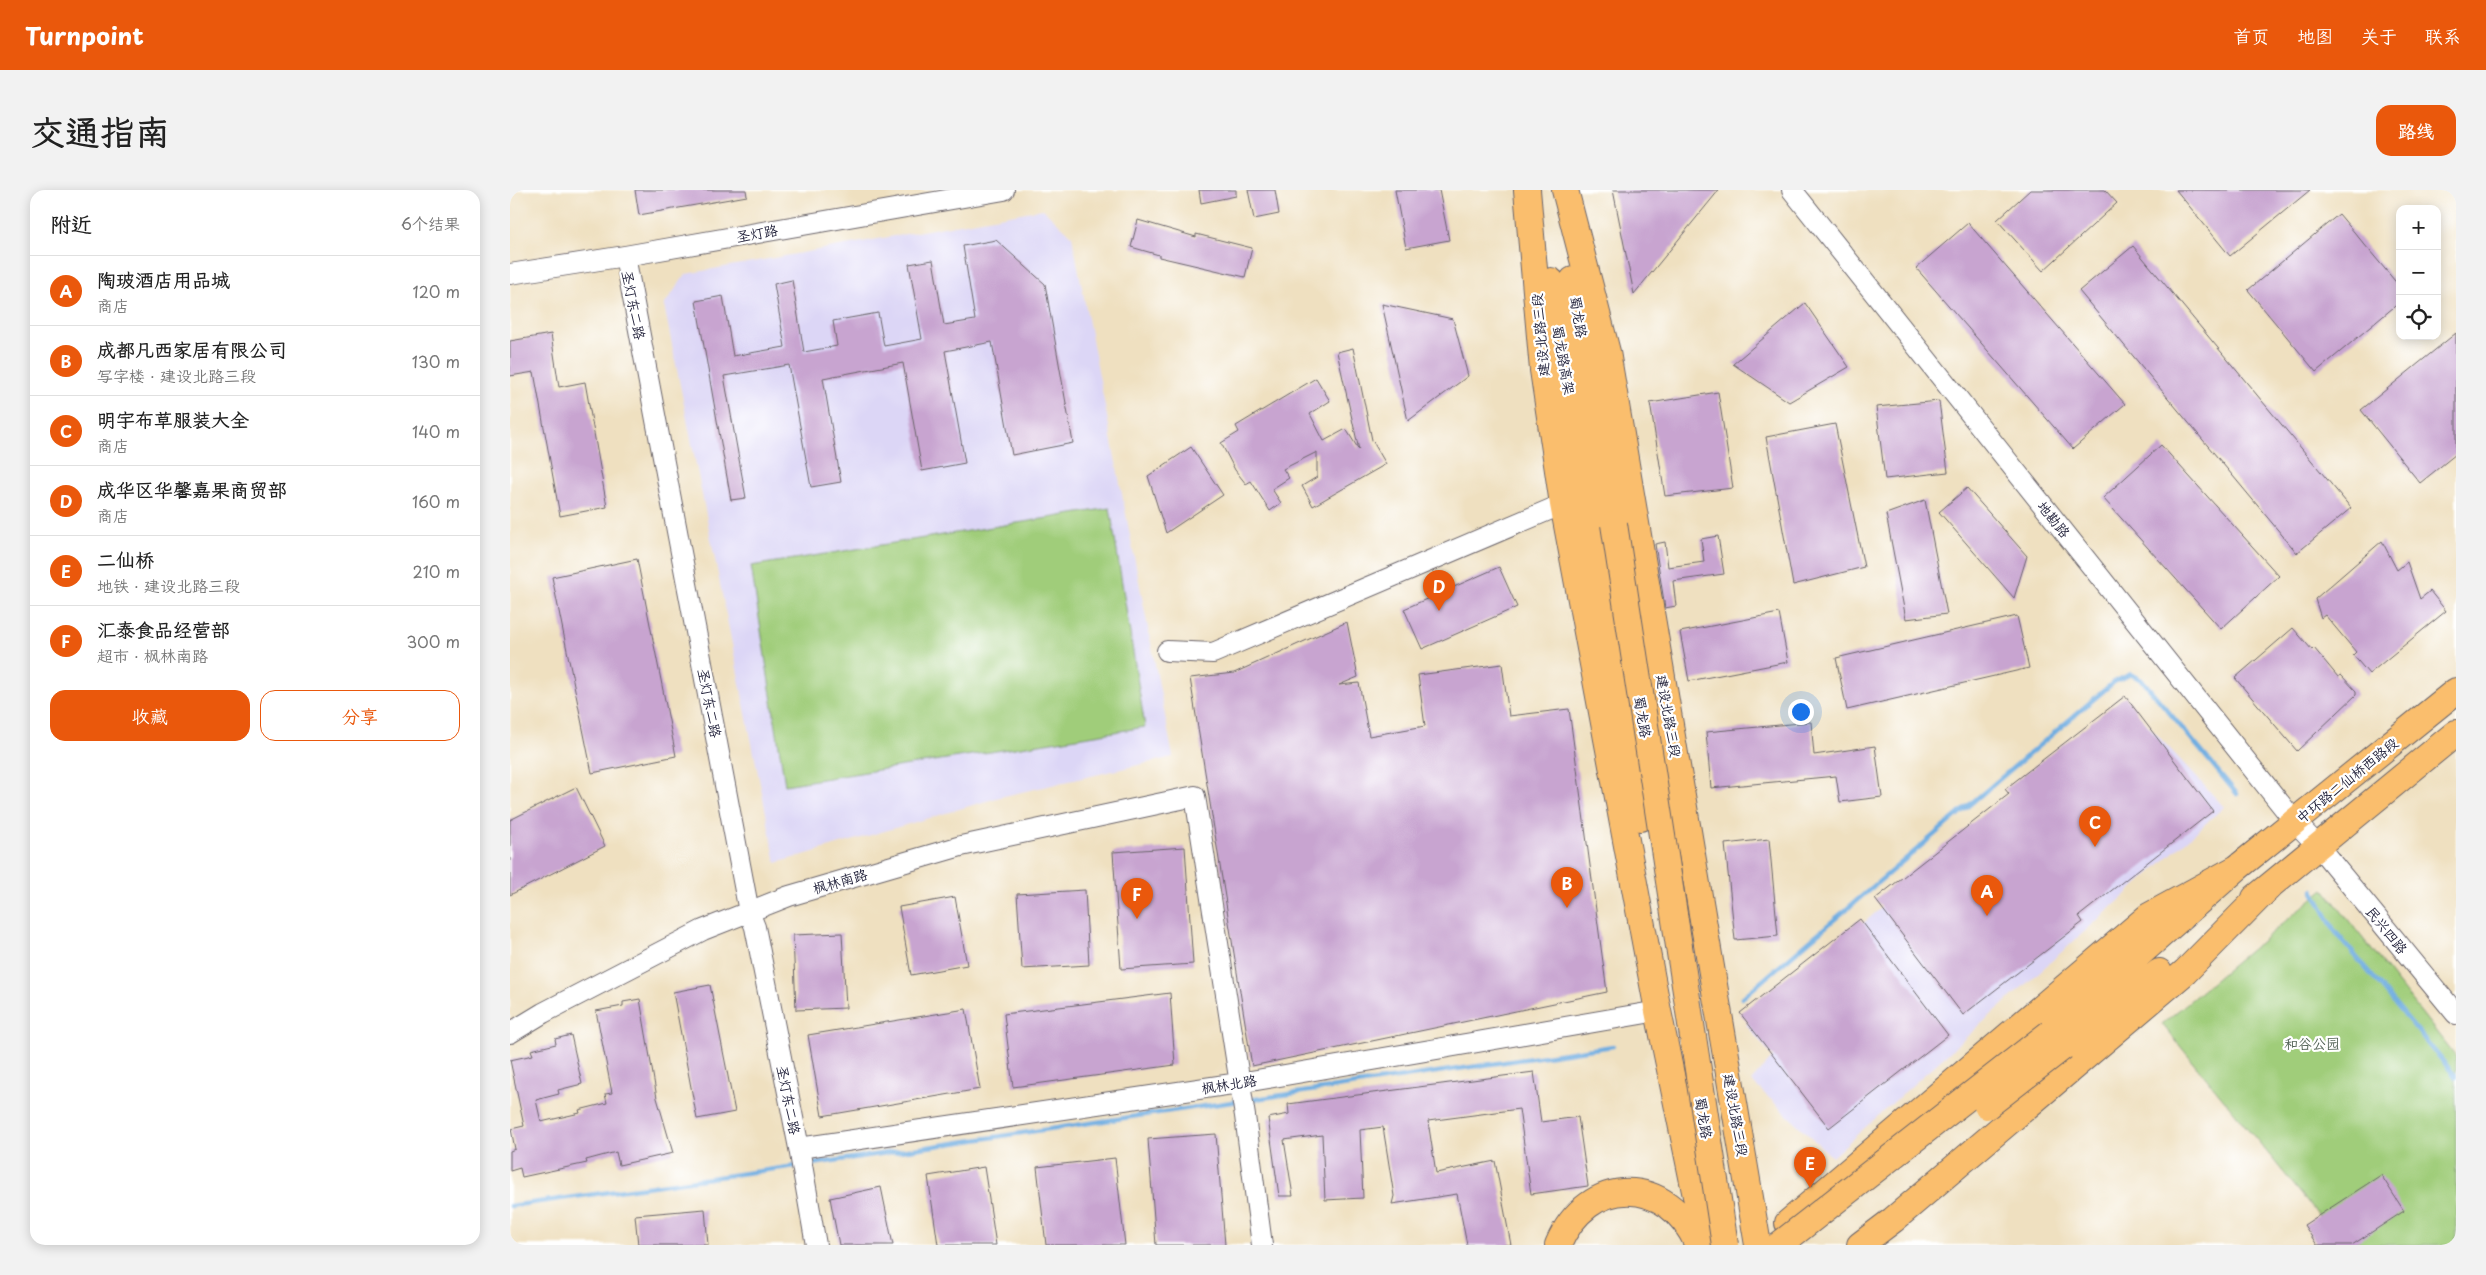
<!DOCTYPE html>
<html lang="zh">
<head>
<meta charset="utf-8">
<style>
  body { margin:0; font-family:"Playpen Sans","LXGW WenKai TC",sans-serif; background:#f2f2f2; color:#222 }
  .controls { position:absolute; right:15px; top:15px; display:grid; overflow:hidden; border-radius:10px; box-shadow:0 2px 12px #0003 }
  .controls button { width:45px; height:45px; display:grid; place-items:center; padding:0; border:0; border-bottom:1px solid #e0e0e0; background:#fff; color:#222; font:25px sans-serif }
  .you { position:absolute; left:1290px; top:521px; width:18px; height:18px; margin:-12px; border:4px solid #fff; border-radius:50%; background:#1a73e8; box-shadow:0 0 0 8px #1a73e833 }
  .badge { display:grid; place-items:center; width:32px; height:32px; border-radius:50%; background:#ea580c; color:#fff; font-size:16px; font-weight:700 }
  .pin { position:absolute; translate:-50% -41px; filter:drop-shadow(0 1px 2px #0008) }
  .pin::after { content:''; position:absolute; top:26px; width:18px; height:15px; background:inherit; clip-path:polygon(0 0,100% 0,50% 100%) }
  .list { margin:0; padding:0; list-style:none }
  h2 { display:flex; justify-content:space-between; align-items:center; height:65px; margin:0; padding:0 20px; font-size:21px }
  h2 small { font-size:16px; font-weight:400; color:#767676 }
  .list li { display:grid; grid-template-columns:32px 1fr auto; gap:15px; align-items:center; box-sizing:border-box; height:70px; padding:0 20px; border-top:1px solid #e0e0e0 }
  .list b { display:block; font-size:19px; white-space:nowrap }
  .list p { margin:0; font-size:16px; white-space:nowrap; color:#767676 }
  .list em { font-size:16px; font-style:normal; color:#767676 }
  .actions { display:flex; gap:10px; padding:15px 20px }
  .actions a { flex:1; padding:11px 0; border:1px solid #ea580c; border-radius:15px; text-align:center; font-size:18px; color:#ea580c }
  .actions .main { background:#ea580c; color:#fff }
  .icon { flex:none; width:28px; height:28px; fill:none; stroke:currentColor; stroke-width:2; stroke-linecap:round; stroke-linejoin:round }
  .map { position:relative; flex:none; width:1946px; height:1055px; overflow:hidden; border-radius:15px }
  header { display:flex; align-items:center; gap:30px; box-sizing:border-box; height:70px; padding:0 25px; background:#ea580c; color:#fff }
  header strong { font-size:24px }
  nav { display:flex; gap:28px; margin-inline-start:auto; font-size:18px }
  .intro { display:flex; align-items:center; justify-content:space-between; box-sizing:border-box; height:120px; padding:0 30px }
  h1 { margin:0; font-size:35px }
  .button { padding:12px 22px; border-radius:15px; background:#ea580c; color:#fff; font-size:18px; font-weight:700 }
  main { display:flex; gap:30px; padding:0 30px }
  aside { flex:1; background:#fff; border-radius:15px; box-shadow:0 2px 12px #0003 }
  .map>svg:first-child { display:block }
  .built { fill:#dcd6f6 }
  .green { fill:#a0cd7a; stroke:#61785a }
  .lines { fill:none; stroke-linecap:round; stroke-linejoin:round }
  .stream { stroke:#6fade1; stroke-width:4.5 }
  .building { fill:#c8a4d0 }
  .minor-casing { stroke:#6a646a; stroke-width:22 }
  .major-casing { stroke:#6a646a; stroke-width:28 }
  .minor { stroke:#fff; stroke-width:20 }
  .major { stroke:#fabe6d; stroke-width:26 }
  .major-bridge-casing { stroke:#6a646a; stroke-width:28; stroke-linecap:butt }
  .major-bridge { stroke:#fabe6d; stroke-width:26 }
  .labels { text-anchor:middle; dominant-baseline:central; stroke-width:4.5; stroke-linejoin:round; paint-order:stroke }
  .street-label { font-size:14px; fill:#22223b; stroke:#fff }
  .park-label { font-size:14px; fill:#4e5e51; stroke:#fff }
</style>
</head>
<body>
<header>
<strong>Turnpoint</strong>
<nav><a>首页</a><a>地图</a><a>关于</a><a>联系</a></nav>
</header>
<div class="intro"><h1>交通指南</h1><a class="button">路线</a></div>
<main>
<aside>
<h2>附近<small>6个结果</small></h2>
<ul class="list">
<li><span class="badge">A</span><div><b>陶玻酒店用品城</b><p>商店</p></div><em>120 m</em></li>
<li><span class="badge">B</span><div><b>成都凡西家居有限公司</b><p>写字楼 · 建设北路三段</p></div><em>130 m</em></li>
<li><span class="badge">C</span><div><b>明宇布草服装大全</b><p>商店</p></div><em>140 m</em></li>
<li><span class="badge">D</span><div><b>成华区华馨嘉果商贸部</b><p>商店</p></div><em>160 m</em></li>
<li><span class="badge">E</span><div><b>二仙桥</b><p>地铁 · 建设北路三段</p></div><em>210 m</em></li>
<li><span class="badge">F</span><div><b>汇泰食品经营部</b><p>超市 · 枫林南路</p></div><em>300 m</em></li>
</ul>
<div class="actions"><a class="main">收藏</a><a>分享</a></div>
</aside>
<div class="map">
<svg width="1946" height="1055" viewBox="0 0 1946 1055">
  <rect width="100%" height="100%" fill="#fff"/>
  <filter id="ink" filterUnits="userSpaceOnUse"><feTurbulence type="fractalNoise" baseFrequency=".02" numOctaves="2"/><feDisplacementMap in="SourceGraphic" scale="10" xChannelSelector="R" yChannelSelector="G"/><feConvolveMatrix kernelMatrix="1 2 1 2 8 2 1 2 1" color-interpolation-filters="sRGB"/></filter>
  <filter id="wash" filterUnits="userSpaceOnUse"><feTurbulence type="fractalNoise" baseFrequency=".0096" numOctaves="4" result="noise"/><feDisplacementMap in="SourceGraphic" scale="20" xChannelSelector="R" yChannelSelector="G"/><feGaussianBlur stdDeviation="1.12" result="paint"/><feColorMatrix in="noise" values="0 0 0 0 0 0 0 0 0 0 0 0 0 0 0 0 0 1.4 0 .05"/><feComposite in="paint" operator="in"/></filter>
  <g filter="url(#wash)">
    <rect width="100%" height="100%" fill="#efe0c0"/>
    <path class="built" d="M 533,19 L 562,46 L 663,567 L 490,607 L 266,673 L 154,115 L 176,84 Z
      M 1613,508 L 1714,617 L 1322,967 L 1241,891 L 1263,867 L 1236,835 Z"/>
    <path class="green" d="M 600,318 L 635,537 L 275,595 L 241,376 Z
      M 1814,699 L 1946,867 L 1946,1055 L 1833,1055 L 1652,834 Z"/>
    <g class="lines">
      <path class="stream" d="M 1803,700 L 1824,740 L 1946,887
        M 1232,808 L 1604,492 L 1621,484 L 1633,491 L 1727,604
        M 739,910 L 1103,856
        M 296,975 L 729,911
        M 0,1016 L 286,976"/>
    </g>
    <g id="blocks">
      <path class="building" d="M 125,0 L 236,0 L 237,6 L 129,25 Z
        M 689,0 L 726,0 L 726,6 L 691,13 Z
        M 738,0 L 765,0 L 769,24 L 744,29 Z
        M 885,0 L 929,0 L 939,50 L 896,58 Z
        M 1103,0 L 1209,0 L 1124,104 Z
        M 1520,0 L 1595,0 L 1607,13 L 1533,81 L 1487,30 Z
        M 1666,0 L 1800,0 L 1720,66 Z
        M 1829,24 L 1890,97 L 1890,112 L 1806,182 L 1738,100 Z
        M 628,30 L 686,47 L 686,44 L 742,58 L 735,87 L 649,67 L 649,65 L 621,57 Z
        M 1458,33 L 1615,214 L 1563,259 L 1406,78 Z
        M 486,50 L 535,94 L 563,253 L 502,265 L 482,152 L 435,161 L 455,273 L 412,281 L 393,173 L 313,188 L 331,292 L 301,297 L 279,175 L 214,186 L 236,308 L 221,310 L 186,111 L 213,106 L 223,166 L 275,157 L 264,94 L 282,90 L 294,162 L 327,156 L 323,131 L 368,123 L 374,156 L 412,149 L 399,74 L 423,70 L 434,135 L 465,130 L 453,56 Z
        M 1623,56 L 1841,318 L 1787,363 L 1569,101 Z
        M 1295,113 L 1339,177 L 1279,212 L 1223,174 Z
        M 872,114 L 943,129 L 958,186 L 898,231 Z
        M 1946,143 L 1946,264 L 1910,293 L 1851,220 Z
        M 41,144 L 49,197 L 75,192 L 97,317 L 50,326 L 24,182 L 0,186 L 0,151 Z
        M 843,158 L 862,250 L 876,274 L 803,316 L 792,296 L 807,287 L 807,262 L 773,279 L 779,288 L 762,299 L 771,313 L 760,321 L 741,291 L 736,294 L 725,280 L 711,253 L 729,242 L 726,236 L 806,188 L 820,211 L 800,224 L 814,251 L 836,239 L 849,260 L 827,162 Z
        M 1208,202 L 1223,298 L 1155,306 L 1140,213 Z
        M 1429,211 L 1438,282 L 1375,289 L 1366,217 Z
        M 1325,234 L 1354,377 L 1283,395 L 1256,247 Z
        M 1651,255 L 1769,386 L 1711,439 L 1593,308 Z
        M 681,257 L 713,305 L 656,343 L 638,286 Z
        M 1457,298 L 1517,366 L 1504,408 L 1429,322 Z
        M 1415,310 L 1437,424 L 1396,429 L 1376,324 Z
        M 1208,346 L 1214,384 L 1163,391 L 1166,416 L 1155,418 L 1145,354 L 1155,352 L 1158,377 L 1194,372 L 1191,349 Z
        M 1872,351 L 1887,380 L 1897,372 L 1910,409 L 1920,401 L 1936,421 L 1859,484 L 1843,465 L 1846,462 L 1815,425 L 1811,428 L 1805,409 Z
        M 127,369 L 166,566 L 82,583 L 42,387 Z
        M 989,377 L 1007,417 L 912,459 L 894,419 Z
        M 1269,423 L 1278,472 L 1179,491 L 1170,442 Z
        M 1507,426 L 1519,478 L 1337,520 L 1326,468 Z
        M 837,432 L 848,487 L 829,495 L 849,493 L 859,546 L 915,536 L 908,485 L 992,474 L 999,526 L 1059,519 L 1097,802 L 742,876 L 680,488 L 724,483 Z
        M 1783,438 L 1802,460 L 1804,458 L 1828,487 L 1831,485 L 1846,501 L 1846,505 L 1787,561 L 1725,488 Z
        M 1615,506 L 1703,621 L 1569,726 L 1573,732 L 1453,825 L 1365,709 L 1499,604 L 1495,599 Z
        M 1301,532 L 1304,565 L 1365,556 L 1372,607 L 1330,612 L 1326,586 L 1201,598 L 1196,542 Z
        M 66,597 L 95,656 L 0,705 L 0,630 Z
        M 1259,649 L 1268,746 L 1225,750 L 1215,654 Z
        M 675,657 L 683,774 L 611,779 L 603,662 Z
        M 575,700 L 579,775 L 512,779 L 507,704 Z
        M 445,707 L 457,775 L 401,785 L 389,717 Z
        M 1350,729 L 1438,845 L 1319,938 L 1230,823 Z
        M 332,743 L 336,818 L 286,820 L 283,745 Z
        M 200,795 L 225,922 L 187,929 L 163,802 Z
        M 660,803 L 665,875 L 503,897 L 494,824 Z
        M 130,809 L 147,908 L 163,963 L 109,975 L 106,962 L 76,970 L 77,973 L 12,987 L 10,978 L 0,981 L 0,961 L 5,959 L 1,939 L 14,936 L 0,870 L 23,865 L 21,860 L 46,854 L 45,849 L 61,845 L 72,894 L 48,900 L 49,904 L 26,910 L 31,932 L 70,923 L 69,920 L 97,913 L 95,904 L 102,903 L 86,821 L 113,816 L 113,812 Z
        M 456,819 L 470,899 L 312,926 L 298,845 Z
        M 1024,882 L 1031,932 L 1068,927 L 1078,996 L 1021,1004 L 1009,919 L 918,931 L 926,983 L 985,971 L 1001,1055 L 957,1055 L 947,1004 L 882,1014 L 884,1006 L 873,937 L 850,940 L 853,1008 L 815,1010 L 812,945 L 774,950 L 783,1006 L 769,1006 L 758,928 L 779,924 L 778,914 Z
        M 706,944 L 715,1055 L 646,1055 L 638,949 Z
        M 605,968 L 615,1055 L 536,1055 L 527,977 Z
        M 474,977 L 486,1055 L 428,1055 L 418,986 Z
        M 1871,985 L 1894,1021 L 1842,1055 L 1807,1055 L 1794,1035 Z
        M 371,997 L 383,1055 L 329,1055 L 320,1008 Z
        M 195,1019 L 198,1055 L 128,1055 L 125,1025 Z"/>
    </g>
  </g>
  <g filter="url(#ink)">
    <use href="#blocks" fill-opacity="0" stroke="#6a646a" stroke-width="1"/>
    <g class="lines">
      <g class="minor-casing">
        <path id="minor" d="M 1282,0 L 1785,632 L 1809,657 L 1946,824
          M 115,66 L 239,722 L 245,737 L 289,958 L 306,1055
          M 0,84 L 115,66 L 494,0
          M 657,461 L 703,463 L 1053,314
          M 0,843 L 33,823 L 193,740 L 279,706 L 451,656 L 685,606 L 735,926 L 752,1055
          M 289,958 L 729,893 L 1148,821"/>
      </g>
      <g class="major-casing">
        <path id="major" d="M 1017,0 L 1033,180 L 1053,314 L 1148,821 L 1196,1055
          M 1055,0 L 1097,162 L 1248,1055
          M 1063,90 L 1104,334
          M 1041,91 L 1130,628
          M 1745,708 L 1946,543
          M 1540,843 L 1727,678 L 1946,501
          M 1553,857 L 1649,782
          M 1278,1033 L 1639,726 L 1727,678
          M 1048,1055 C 1078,984 1158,984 1188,1055
          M 1350,1055 L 1383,1030 L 1675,782 L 1760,696"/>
      </g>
      <use href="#minor" class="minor"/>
      <use href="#major" class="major"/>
      <g class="major-bridge-casing">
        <path id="major-bridge" d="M 1104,334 L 1215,1055
          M 1477,916 L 1553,857
          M 1269,1055 L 1540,843"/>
      </g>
      <use href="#major-bridge" class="major-bridge"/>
    </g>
  </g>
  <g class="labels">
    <g class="street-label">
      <text transform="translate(247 43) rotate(-10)">圣灯路</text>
      <text transform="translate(124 115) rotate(79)">圣灯东二路</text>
      <text transform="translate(1069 127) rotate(81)">蜀龙路</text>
      <text transform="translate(1030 145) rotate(-95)">建设北路三段</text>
      <text transform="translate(1054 170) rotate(80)">蜀龙路高架</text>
      <text transform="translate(1544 329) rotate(51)">地勘路</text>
      <text transform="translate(200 513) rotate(79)">圣灯东二路</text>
      <text transform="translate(1159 526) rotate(80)">建设北路三段</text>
      <text transform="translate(1133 527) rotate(81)">蜀龙路</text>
      <text transform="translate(1837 590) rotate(-39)">中环路二仙桥西路段</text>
      <text transform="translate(330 691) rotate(-16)">枫林南路</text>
      <text transform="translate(1877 740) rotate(51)">民兴四路</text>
      <text transform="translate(719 894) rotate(-9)">枫林北路</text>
      <text transform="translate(279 910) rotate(79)">圣灯东二路</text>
      <text transform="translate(1226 925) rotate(80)">建设北路三段</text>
      <text transform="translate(1194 928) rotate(81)">蜀龙路</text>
    </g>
    <g class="park-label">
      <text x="1802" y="853">和谷公园</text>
    </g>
  </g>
</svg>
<div class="controls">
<button>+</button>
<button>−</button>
<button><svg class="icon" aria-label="locate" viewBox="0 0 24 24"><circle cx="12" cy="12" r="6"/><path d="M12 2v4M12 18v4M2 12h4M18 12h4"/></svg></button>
</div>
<div class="you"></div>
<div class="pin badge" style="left:1477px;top:726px">A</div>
<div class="pin badge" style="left:1057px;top:718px">B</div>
<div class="pin badge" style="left:1585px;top:657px">C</div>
<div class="pin badge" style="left:929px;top:421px">D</div>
<div class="pin badge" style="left:1300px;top:998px">E</div>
<div class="pin badge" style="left:627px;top:729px">F</div>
</div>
</main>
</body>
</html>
